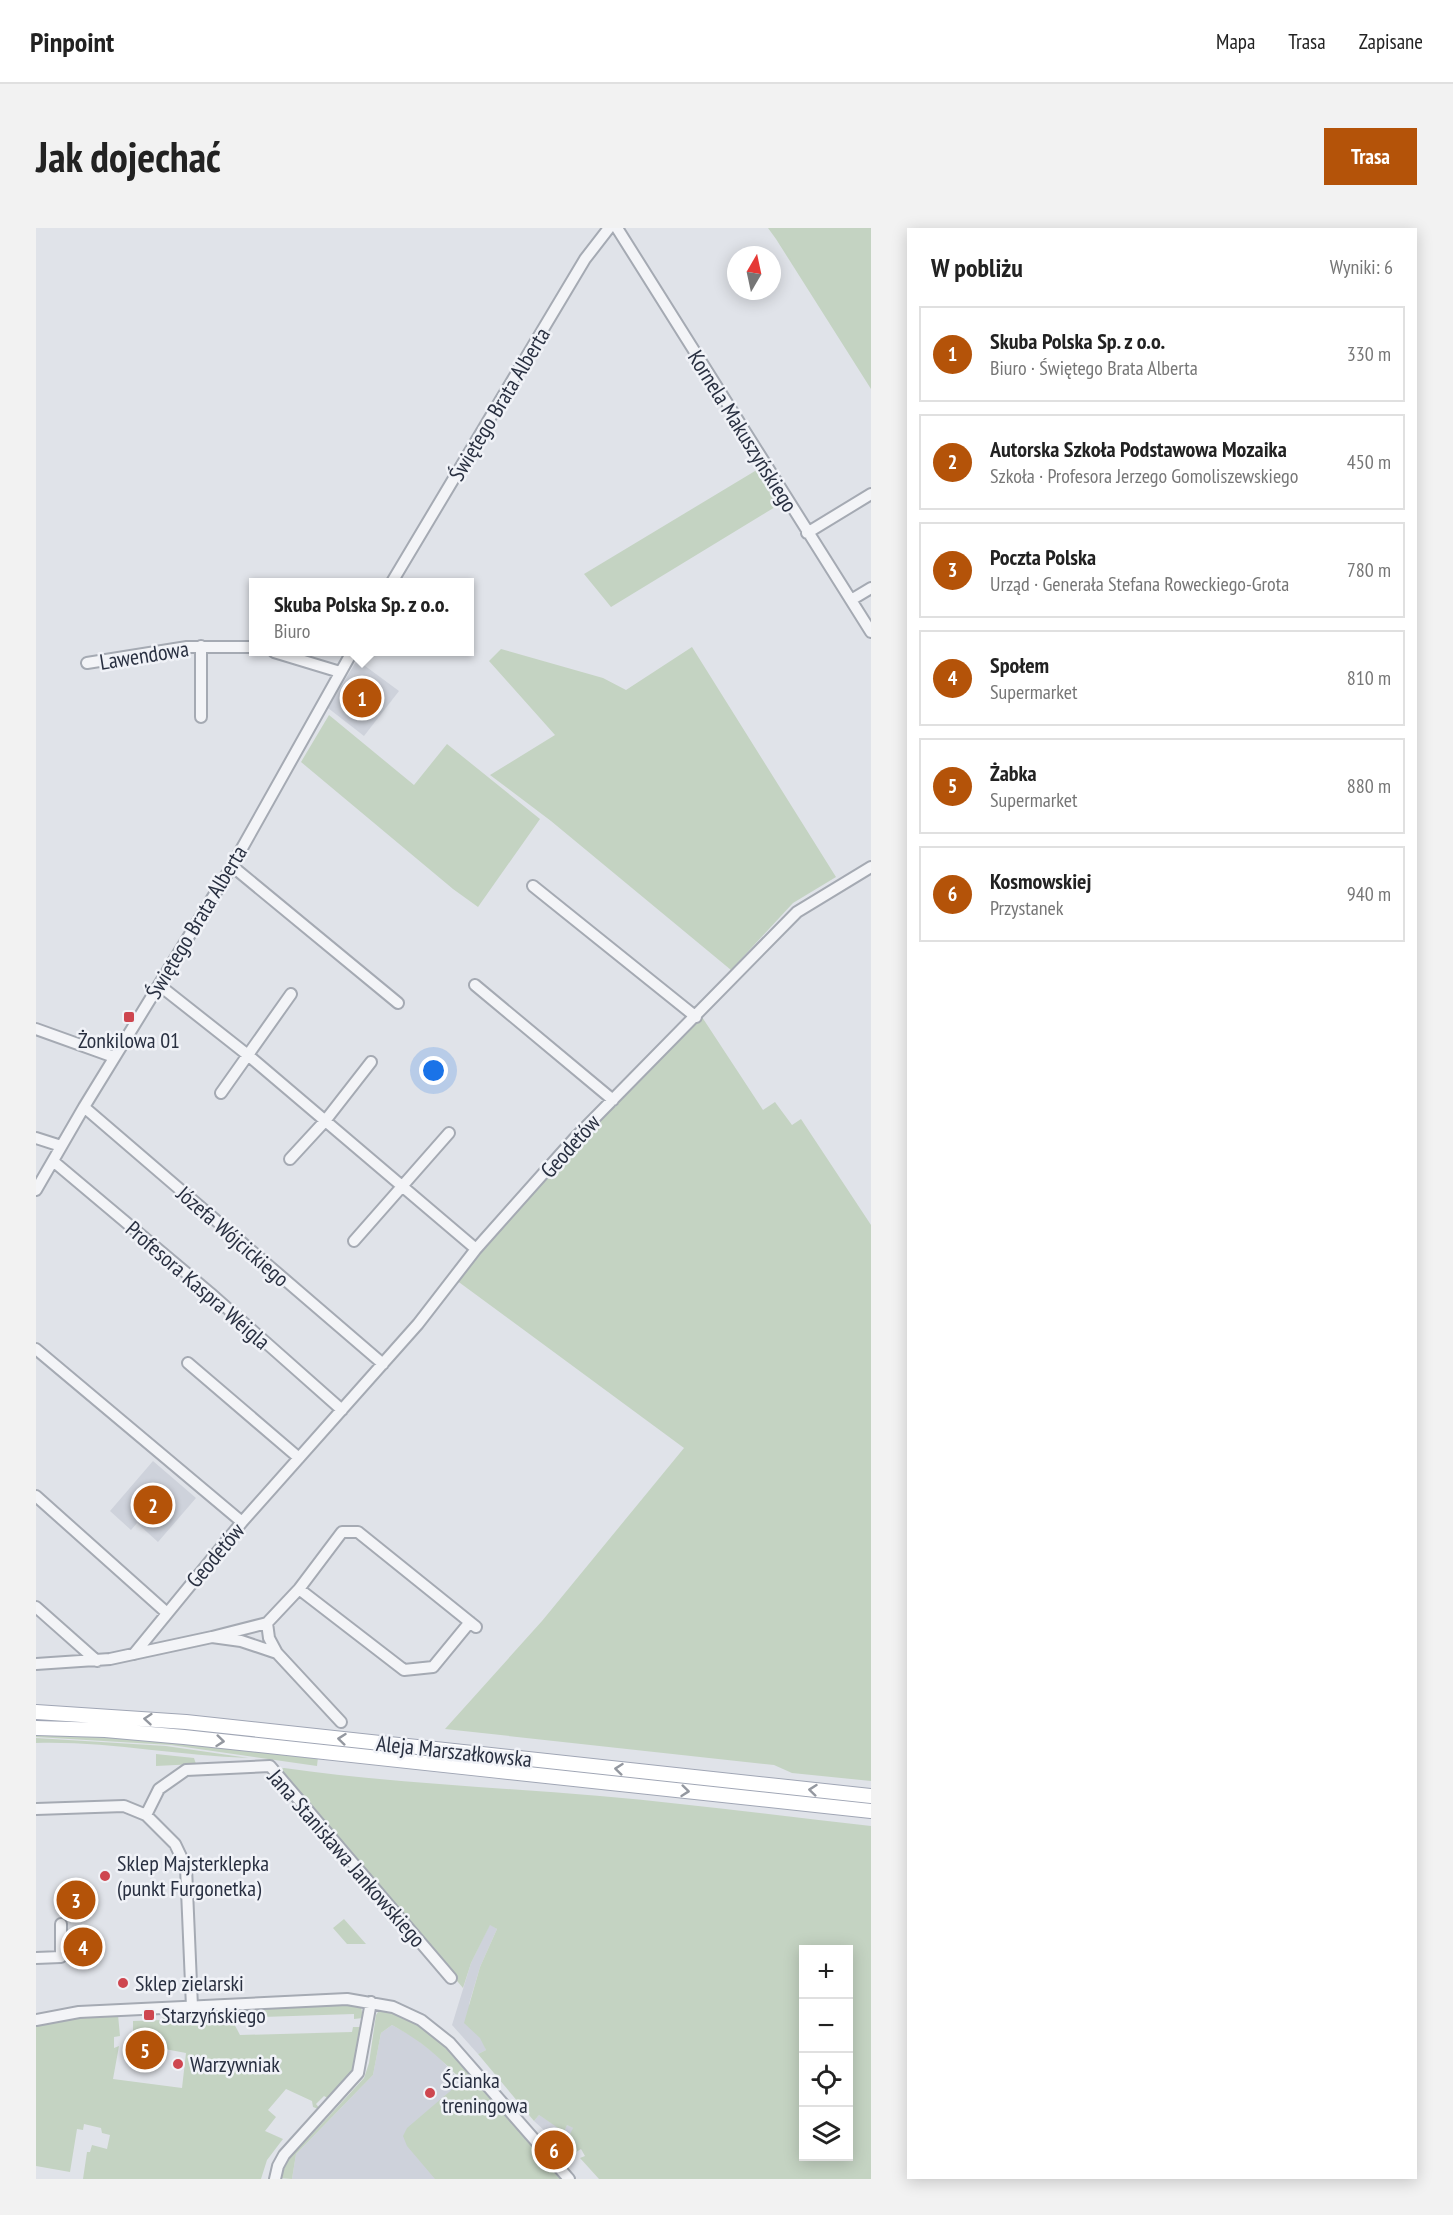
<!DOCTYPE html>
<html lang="pl">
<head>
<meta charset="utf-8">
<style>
  body { margin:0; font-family:"PT Sans Narrow",sans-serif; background:#f2f2f2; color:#222 }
  .controls { position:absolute; right:18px; bottom:18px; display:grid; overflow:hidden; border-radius:0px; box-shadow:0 3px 15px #0003 }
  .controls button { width:54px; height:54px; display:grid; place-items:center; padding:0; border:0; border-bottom:2px solid #e0e0e0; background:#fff; color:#222; font:30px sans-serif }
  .compass { position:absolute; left:691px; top:18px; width:54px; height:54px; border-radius:50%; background:#fff; box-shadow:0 3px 15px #0003; rotate:9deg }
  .you { position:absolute; left:398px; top:843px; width:21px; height:21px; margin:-15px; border:4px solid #fff; border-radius:50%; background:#1a73e8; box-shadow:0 0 0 9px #1a73e833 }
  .badge { display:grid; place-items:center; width:39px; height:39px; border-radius:50%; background:#b45309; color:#fff; font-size:20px; font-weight:700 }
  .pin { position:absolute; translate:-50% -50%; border:3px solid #fff; box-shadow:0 2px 6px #0006 }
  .popup { position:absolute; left:213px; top:350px; width:225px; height:78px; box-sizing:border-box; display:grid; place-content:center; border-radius:0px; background:#fff; filter:drop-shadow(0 2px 4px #0005); font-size:20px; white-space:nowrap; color:#767676 }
  .popup b { font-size:22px; color:#222 }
  .popup::after { content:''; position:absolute; left:50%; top:100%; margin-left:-12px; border:12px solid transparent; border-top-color:#fff }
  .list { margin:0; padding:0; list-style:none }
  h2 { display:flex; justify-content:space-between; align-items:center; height:78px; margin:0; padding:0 24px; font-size:26px }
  h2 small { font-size:20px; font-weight:400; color:#767676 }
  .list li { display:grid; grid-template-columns:39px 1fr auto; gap:18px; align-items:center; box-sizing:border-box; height:96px; margin:0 12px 12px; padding:0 12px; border:2px solid #e0e0e0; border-radius:0px }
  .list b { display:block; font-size:22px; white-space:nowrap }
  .list p { margin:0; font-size:20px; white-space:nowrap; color:#767676 }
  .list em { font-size:20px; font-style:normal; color:#767676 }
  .icon { flex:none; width:33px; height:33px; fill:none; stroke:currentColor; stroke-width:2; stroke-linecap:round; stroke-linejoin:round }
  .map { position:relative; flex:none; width:835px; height:1951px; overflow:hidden; border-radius:0px }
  header { display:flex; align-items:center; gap:36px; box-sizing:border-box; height:84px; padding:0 30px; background:#fff; border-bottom:2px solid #e0e0e0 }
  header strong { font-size:28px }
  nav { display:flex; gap:33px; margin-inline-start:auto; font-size:21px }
  .intro { display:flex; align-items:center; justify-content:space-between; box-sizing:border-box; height:144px; padding:0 36px }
  h1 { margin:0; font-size:42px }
  .button { padding:15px 27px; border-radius:0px; background:#b45309; color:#fff; font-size:21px; font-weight:700 }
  main { display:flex; gap:36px; padding:0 36px }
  aside { flex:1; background:#fff; border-radius:0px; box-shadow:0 3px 15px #0003 }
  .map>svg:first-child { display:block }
  .built { fill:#ced2db }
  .green { fill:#c4d3c2; fill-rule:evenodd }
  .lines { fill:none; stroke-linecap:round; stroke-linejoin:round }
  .minor-casing { stroke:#a5aab3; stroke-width:14 }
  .major-casing { stroke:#a0a6b5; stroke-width:16 }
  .minor { stroke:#f3f4f7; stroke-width:10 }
  .major { stroke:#fff; stroke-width:14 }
  .oneway { stroke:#9498a0 }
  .poi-dot { fill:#ce464f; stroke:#f0f2f7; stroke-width:2 }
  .labels { text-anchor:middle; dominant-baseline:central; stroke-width:5; stroke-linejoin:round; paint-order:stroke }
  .street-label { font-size:22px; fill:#293041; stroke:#f0f2f7 }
  .poi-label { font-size:22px; fill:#293041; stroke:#f0f2f7; text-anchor:start }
</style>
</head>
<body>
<header>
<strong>Pinpoint</strong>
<nav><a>Mapa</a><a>Trasa</a><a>Zapisane</a></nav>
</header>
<div class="intro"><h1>Jak dojechać</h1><a class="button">Trasa</a></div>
<main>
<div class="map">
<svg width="835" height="1951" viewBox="0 0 835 1951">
  <rect width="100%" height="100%" fill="#e0e3e9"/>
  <path class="built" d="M 321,432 L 363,463 L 328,508 L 292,480 Z
    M 117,1233 L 160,1270 L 122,1314 L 101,1295 L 95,1302 L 74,1283 Z
    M 454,1696 L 461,1701 L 444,1739 L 433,1776 L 450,1822 L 442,1826 L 416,1797 L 435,1735 Z
    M 356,1797 L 376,1808 L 402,1828 L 511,1951 L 256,1951 L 260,1926 L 337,1847 L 345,1805 Z
    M 503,1887 L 528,1903 L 531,1897 L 538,1900 L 530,1914 L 524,1911 L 521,1914 L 498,1893 Z"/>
  <path class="green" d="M 732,0 L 835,0 L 835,161 L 740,11 Z
    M 724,240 L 744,276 L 575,379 L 548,346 Z
    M 656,419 L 800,649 L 757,675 L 695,742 L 515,593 L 454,547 L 519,507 L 453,433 L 465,421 L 567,450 L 590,462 Z
    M 293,487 L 378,557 L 411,516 L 504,591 L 442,679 L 417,661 L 265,534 Z
    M 666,789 L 727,882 L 739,874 L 756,897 L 765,891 L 835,997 L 835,1553 L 756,1545 L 738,1537 L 409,1501 L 506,1393 L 648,1220 L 420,1052 L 539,916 Z
    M 0,1505 L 48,1505 L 282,1529 L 281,1538 L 135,1517 L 0,1509 Z
    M 0,1510 L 130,1518 L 213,1530 C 142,1528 72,1513 0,1515 Z
    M 288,1513 L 835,1572 L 835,1579 L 288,1520 Z
    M 120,1526 L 158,1530 L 160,1536 L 120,1538 Z
    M 248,1540 C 353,1555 459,1559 564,1568 C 655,1576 745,1588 835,1598 L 835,1951 L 563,1951 L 544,1930 L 549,1928 L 545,1921 L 534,1928 L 521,1914 L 524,1911 L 530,1914 L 537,1900 L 531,1897 L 528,1904 L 503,1887 L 498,1893 L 442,1826 L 450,1822 L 444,1810 L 428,1795 L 444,1739 L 461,1701 L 454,1697 L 435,1735 L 427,1760 L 243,1541 ZM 768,1722 L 812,1722 L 812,1928 L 768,1928 Z
    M 308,1691 L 330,1716 L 311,1716 L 297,1700 Z
    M 296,1776 L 325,1778 L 327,1790 L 318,1791 L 318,1786 L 195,1790 L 204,1807 L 316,1804 L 317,1799 L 325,1799 L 316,1843 L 295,1872 L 288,1868 L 280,1876 L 285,1882 L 277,1879 L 276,1873 L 250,1861 L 232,1882 L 240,1889 L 229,1903 L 247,1911 L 231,1932 L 225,1951 L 47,1951 L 51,1924 L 54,1924 L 56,1917 L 71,1921 L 74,1907 L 66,1905 L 65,1900 L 48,1896 L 47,1902 L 41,1901 L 34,1944 L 0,1938 L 0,1797 L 41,1790 L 82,1787 L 84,1808 L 78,1809 L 78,1820 L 83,1818 L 77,1851 L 146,1860 L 150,1825 L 97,1815 L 97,1793 L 127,1792 L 126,1785 Z
    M 344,1781 L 362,1786 L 383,1796 L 411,1818 L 528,1951 L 399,1951 L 371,1918 L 367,1908 L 371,1900 L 426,1853 C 405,1830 384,1812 356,1797 L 345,1805 L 337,1847 L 260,1926 L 256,1951 L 242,1950 L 250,1931 L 255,1929 L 328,1850 L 333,1835 L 340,1787 Z"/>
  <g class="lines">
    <g class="minor-casing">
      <path id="minor" d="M 581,0 L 835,404
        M 771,305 L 835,266
        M 356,354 L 549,31 L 573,0
        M 815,372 L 835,360
        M 238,424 L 304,444
        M 51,435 L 151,419 L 218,419
        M 165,489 L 165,418
        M 196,638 L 362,775
        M 497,658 L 660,789
        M 123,757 L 213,828 L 440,1021
        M 439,757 L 577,872
        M 0,801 L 78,829
        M 185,865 L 255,766
        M 48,879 L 347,1136
        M 0,910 L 25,918
        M 254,931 L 289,893 L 335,834
        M 17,933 L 174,1065 L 306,1182
        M 0,962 L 48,879 L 196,638 L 316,424
        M 318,1013 L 413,905
        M 0,1121 L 206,1294
        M 152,1135 L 263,1230
        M 0,1268 L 131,1385
        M 263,1361 L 368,1442 L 397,1439 L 434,1394
        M 0,1379 L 61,1433
        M 231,1395 L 233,1410 L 241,1425
        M 176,1409 L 231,1395 L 263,1361 L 306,1304 L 322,1304 L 440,1399
        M 98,1426 L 206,1294 L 382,1096 L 440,1021 L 538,911 L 761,684 L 835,639
        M 0,1436 L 74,1431 L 176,1409 L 205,1413 L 241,1425 L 305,1494
        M 0,1581 L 88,1578 L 110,1587 L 139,1616 L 150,1639 L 156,1779
        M 110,1587 L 123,1561 L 150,1542 L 234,1538 L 415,1750
        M 0,1730 L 25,1729 L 25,1696
        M 0,1792 L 43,1784 L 311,1771 L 357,1779 L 385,1792 L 414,1815 L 533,1951
        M 239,1951 L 242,1938 L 248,1927 L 322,1845 L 335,1774"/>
    </g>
    <g class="major-casing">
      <path id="major" d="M 0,1484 L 150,1494 L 835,1568
        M 0,1500 L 69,1502 L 148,1509 L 835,1583"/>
    </g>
    <use href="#minor" class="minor"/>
    <use href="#major" class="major"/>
  </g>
  <defs><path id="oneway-chevron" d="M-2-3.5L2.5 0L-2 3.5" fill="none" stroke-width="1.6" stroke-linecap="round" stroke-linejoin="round" transform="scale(1.5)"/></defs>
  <g class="oneway">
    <use href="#oneway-chevron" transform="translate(112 1491) rotate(-175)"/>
    <use href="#oneway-chevron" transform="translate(306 1511) rotate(-174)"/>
    <use href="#oneway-chevron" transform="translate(184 1513) rotate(6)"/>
    <use href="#oneway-chevron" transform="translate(583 1541) rotate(-174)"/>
    <use href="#oneway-chevron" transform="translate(777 1562) rotate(-174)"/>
    <use href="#oneway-chevron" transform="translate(649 1563) rotate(6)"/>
  </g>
  <g class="poi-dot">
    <rect x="87" y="783" width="12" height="12" rx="3"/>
    <circle cx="69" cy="1648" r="6"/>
    <circle cx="87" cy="1755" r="6"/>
    <rect x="107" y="1781" width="12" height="12" rx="3"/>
    <circle cx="142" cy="1836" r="6"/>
    <circle cx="394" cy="1865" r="6"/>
  </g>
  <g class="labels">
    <g class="street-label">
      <text transform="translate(463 176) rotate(-59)">Świętego Brata Alberta</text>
      <text transform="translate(707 203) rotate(58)">Kornela Makuszyńskiego</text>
      <text transform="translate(108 427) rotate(-9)">Lawendowa</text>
      <text transform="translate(160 694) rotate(-59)">Świętego Brata Alberta</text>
      <text transform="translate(534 918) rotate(-48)">Geodetów</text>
      <text transform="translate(197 1008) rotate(41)">Józefa Wójcickiego</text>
      <text transform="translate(162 1057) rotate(41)">Profesora Kaspra Weigla</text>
      <text transform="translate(179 1327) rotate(-50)">Geodetów</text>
      <text transform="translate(418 1523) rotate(6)">Aleja Marszałkowska</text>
      <text transform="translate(311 1630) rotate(49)">Jana Stanisława Jankowskiego</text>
    </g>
    <g class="poi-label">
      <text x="93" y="812" text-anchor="middle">Żonkilowa 01</text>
      <text x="81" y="1635">Sklep Majsterklepka<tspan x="81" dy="25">(punkt Furgonetka)</tspan></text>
      <text x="99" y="1755">Sklep zielarski</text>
      <text x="125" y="1787">Starzyńskiego</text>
      <text x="154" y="1836">Warzywniak</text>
      <text x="406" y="1852">Ścianka<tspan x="406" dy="25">treningowa</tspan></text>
    </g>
  </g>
</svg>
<div class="controls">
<button>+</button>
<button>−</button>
<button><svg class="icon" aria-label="locate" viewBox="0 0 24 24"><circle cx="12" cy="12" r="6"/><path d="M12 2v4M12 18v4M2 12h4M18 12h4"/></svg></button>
<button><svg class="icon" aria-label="layers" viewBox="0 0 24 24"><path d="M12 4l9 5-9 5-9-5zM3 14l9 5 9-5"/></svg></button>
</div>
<svg class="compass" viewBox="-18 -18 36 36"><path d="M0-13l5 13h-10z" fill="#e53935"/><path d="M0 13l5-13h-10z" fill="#767676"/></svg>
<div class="you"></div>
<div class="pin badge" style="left:326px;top:470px">1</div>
<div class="popup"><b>Skuba Polska Sp. z o.o.</b>Biuro</div>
<div class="pin badge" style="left:117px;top:1277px">2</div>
<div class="pin badge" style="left:40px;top:1672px">3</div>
<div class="pin badge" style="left:47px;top:1719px">4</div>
<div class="pin badge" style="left:109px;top:1822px">5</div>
<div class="pin badge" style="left:518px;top:1922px">6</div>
</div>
<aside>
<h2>W pobliżu<small>Wyniki: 6</small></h2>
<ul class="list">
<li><span class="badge">1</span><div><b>Skuba Polska Sp. z o.o.</b><p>Biuro · Świętego Brata Alberta</p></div><em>330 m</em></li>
<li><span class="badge">2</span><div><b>Autorska Szkoła Podstawowa Mozaika</b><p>Szkoła · Profesora Jerzego Gomoliszewskiego</p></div><em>450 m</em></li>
<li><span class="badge">3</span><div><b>Poczta Polska</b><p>Urząd · Generała Stefana Roweckiego-Grota</p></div><em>780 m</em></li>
<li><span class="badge">4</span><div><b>Społem</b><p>Supermarket</p></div><em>810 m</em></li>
<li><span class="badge">5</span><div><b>Żabka</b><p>Supermarket</p></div><em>880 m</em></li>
<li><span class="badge">6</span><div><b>Kosmowskiej</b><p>Przystanek</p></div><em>940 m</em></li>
</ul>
</aside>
</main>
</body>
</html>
